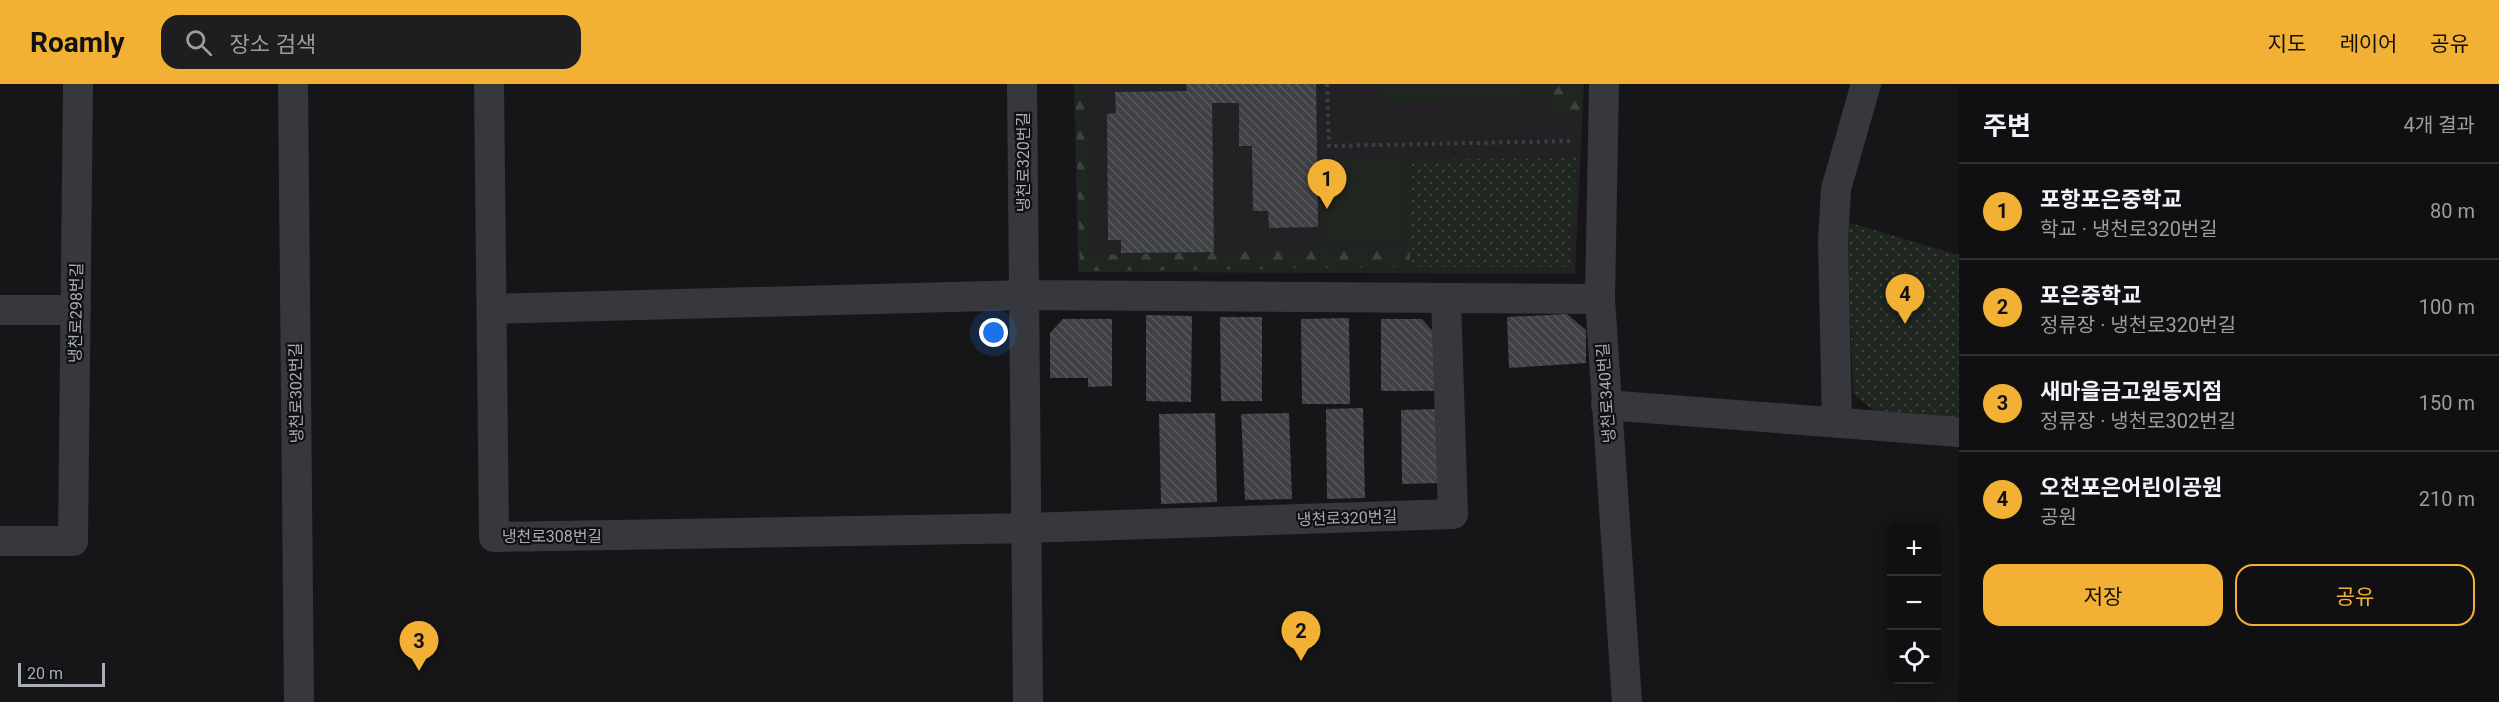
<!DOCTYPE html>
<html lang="ko">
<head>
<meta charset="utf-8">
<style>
  body { margin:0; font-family:Roboto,"Noto Sans KR",sans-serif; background:#1e1e20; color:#f1f3f6 }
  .controls { position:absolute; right:18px; bottom:18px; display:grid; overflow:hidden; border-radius:12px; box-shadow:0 3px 15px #0003 }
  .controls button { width:54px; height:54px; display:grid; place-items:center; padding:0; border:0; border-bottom:2px solid #303032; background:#101012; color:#f1f3f6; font:30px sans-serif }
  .scale { position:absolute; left:18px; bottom:15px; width:87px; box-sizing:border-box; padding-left:6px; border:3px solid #a8adb8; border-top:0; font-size:16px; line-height:21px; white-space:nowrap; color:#a8adb8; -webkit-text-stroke:4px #111113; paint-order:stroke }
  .you { position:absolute; left:994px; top:249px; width:21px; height:21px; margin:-15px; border:4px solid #fff; border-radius:50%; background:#1a73e8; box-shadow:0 0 0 9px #1a73e833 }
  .badge { display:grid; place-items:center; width:39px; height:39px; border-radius:50%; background:#f2b134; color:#111; font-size:20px; font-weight:700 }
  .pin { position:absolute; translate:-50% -50px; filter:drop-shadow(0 2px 3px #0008) }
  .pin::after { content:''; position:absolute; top:32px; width:21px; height:18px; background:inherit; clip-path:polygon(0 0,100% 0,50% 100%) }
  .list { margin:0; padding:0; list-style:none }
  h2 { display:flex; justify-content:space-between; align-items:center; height:78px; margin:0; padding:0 24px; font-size:26px }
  h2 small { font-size:20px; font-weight:400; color:#9c9d9f }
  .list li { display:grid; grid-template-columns:39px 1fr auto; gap:18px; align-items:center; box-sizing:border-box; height:96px; padding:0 24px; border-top:2px solid #303032 }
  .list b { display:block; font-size:22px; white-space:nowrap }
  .list p { margin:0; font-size:20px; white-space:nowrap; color:#9c9d9f }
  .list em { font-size:20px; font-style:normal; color:#9c9d9f }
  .actions { display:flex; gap:12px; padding:18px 24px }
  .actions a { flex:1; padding:14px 0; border:2px solid #f2b134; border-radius:18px; text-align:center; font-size:21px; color:#f2b134 }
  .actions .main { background:#f2b134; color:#111 }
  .icon { flex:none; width:33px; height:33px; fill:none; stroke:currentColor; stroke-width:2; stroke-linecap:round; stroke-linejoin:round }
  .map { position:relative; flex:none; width:1959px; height:618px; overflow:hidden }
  header { display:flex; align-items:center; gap:36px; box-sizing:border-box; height:84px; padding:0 30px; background:#f2b134; color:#111 }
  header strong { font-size:28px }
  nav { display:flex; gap:33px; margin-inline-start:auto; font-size:21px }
  .search { width:420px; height:54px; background:#1e1e20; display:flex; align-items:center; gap:15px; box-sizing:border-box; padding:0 21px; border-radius:18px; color:#9c9d9f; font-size:22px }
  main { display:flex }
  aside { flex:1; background:#101012 }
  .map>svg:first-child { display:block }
  .built { fill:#222225 }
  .forest { fill:url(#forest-firs) }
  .park { fill:url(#park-dots) }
  .garden { fill:#1e261f }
  .building { fill:url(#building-back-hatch) }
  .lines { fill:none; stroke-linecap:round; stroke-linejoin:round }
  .path { stroke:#3d3f44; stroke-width:4; stroke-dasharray:3 4.5; stroke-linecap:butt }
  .street { stroke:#37383d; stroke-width:30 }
  .labels { text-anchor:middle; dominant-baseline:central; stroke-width:4.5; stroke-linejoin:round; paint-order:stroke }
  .street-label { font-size:16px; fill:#a8adb8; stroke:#111113 }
</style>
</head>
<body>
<header>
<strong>Roamly</strong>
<div class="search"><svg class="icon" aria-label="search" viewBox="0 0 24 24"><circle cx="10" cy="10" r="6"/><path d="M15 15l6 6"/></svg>장소 검색</div>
<nav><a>지도</a><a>레이어</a><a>공유</a></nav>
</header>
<main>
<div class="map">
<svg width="1959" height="618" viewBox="0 0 1959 618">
  <defs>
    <pattern id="forest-firs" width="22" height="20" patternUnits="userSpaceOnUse" patternTransform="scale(1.5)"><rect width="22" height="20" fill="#1e261f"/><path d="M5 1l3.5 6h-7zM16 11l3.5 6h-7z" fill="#3c433d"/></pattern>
    <pattern id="park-dots" width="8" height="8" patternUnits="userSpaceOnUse" patternTransform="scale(1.5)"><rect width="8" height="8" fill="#1e261f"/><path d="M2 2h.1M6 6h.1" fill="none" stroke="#3c433d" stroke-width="1.8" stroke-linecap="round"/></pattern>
    <pattern id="building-back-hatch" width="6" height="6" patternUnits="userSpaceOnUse" patternTransform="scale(1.5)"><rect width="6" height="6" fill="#404145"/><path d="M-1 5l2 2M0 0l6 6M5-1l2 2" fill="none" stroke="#595a5e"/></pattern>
  </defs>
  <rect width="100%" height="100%" fill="#161618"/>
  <path class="built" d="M 1074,0 L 1584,0 L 1575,190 L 1078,188 Z"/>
  <path class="forest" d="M 1075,0 L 1084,0 L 1091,171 L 1411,164 L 1410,183 L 1080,187 Z
    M 1546,0 L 1581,0 L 1580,30 L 1549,30 Z"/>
  <path class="park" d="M 1576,74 L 1571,183 L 1410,183 L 1412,76 Z
    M 1847,138 L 1959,171 L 1959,335 L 1872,326 L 1853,309 Z"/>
  <path class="garden" d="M 1374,0 L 1530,0 L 1525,8 L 1512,14 L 1393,19 C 1382,19 1376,10 1374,0 Z
    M 1324,75 L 1407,76 L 1406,158 L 1324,157 Z"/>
  <path class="building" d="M 1186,0 L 1316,0 L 1318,143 L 1269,144 L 1268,127 L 1253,127 L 1252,62 L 1239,62 L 1239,19 L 1212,19 L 1214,168 L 1121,169 L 1121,156 L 1108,156 L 1107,30 L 1116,29 L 1115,8 L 1187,7 Z
    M 1567,230 L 1586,246 L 1586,279 L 1509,284 L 1507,233 Z
    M 1146,231 L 1192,232 L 1191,318 L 1146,317 Z
    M 1220,233 L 1262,233 L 1262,317 L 1221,317 Z
    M 1349,234 L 1350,320 L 1302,320 L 1301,235 Z
    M 1063,235 L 1112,235 L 1112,302 L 1088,303 L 1088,294 L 1050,294 L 1050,249 Z
    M 1381,235 L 1422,235 L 1435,250 L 1435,307 L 1381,307 Z
    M 1363,324 L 1365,414 L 1327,415 L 1326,325 Z
    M 1438,325 L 1439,399 L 1402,400 L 1401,326 Z
    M 1215,329 L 1217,418 L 1161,420 L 1159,330 Z
    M 1289,329 L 1292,415 L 1245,416 L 1241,330 Z"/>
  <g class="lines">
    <path class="path" d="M 1327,0 L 1329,62 L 1573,57"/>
    <path class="street" d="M 293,0 L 299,618
      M 489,0 L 494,453 L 1026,444 L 1453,430 L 1446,215
      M 1022,0 L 1028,618
      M 1604,0 L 1600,215 L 1627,618
      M 492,225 L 1024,211 L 1600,215
      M 0,226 L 76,226
      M 1606,321 L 1959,348
      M 1837,339 L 1833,156 L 1836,105 L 1866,0
      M 0,457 L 73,457 L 78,0"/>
  </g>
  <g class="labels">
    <g class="street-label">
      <text transform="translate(1023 78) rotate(-90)">냉천로320번길</text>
      <text transform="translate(76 229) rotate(-89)">냉천로298번길</text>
      <text transform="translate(296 309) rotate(-91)">냉천로302번길</text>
      <text transform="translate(1606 309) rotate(-94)">냉천로340번길</text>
      <text transform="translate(1347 434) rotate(-2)">냉천로320번길</text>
      <text x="552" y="452">냉천로308번길</text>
    </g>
  </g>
</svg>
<div class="controls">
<button>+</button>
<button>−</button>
<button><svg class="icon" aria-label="locate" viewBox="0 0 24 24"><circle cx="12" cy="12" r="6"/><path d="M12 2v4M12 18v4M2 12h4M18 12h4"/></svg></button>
</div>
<div class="scale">20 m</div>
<div class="you"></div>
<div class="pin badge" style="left:1327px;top:125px">1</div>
<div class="pin badge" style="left:1301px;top:577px">2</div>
<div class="pin badge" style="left:419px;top:587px">3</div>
<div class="pin badge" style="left:1905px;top:240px">4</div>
</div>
<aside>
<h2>주변<small>4개 결과</small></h2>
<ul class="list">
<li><span class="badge">1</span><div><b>포항포은중학교</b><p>학교 · 냉천로320번길</p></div><em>80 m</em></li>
<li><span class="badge">2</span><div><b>포은중학교</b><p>정류장 · 냉천로320번길</p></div><em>100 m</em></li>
<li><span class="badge">3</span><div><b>새마을금고원동지점</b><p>정류장 · 냉천로302번길</p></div><em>150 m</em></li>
<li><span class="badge">4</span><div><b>오천포은어린이공원</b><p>공원</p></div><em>210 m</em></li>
</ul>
<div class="actions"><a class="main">저장</a><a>공유</a></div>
</aside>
</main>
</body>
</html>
